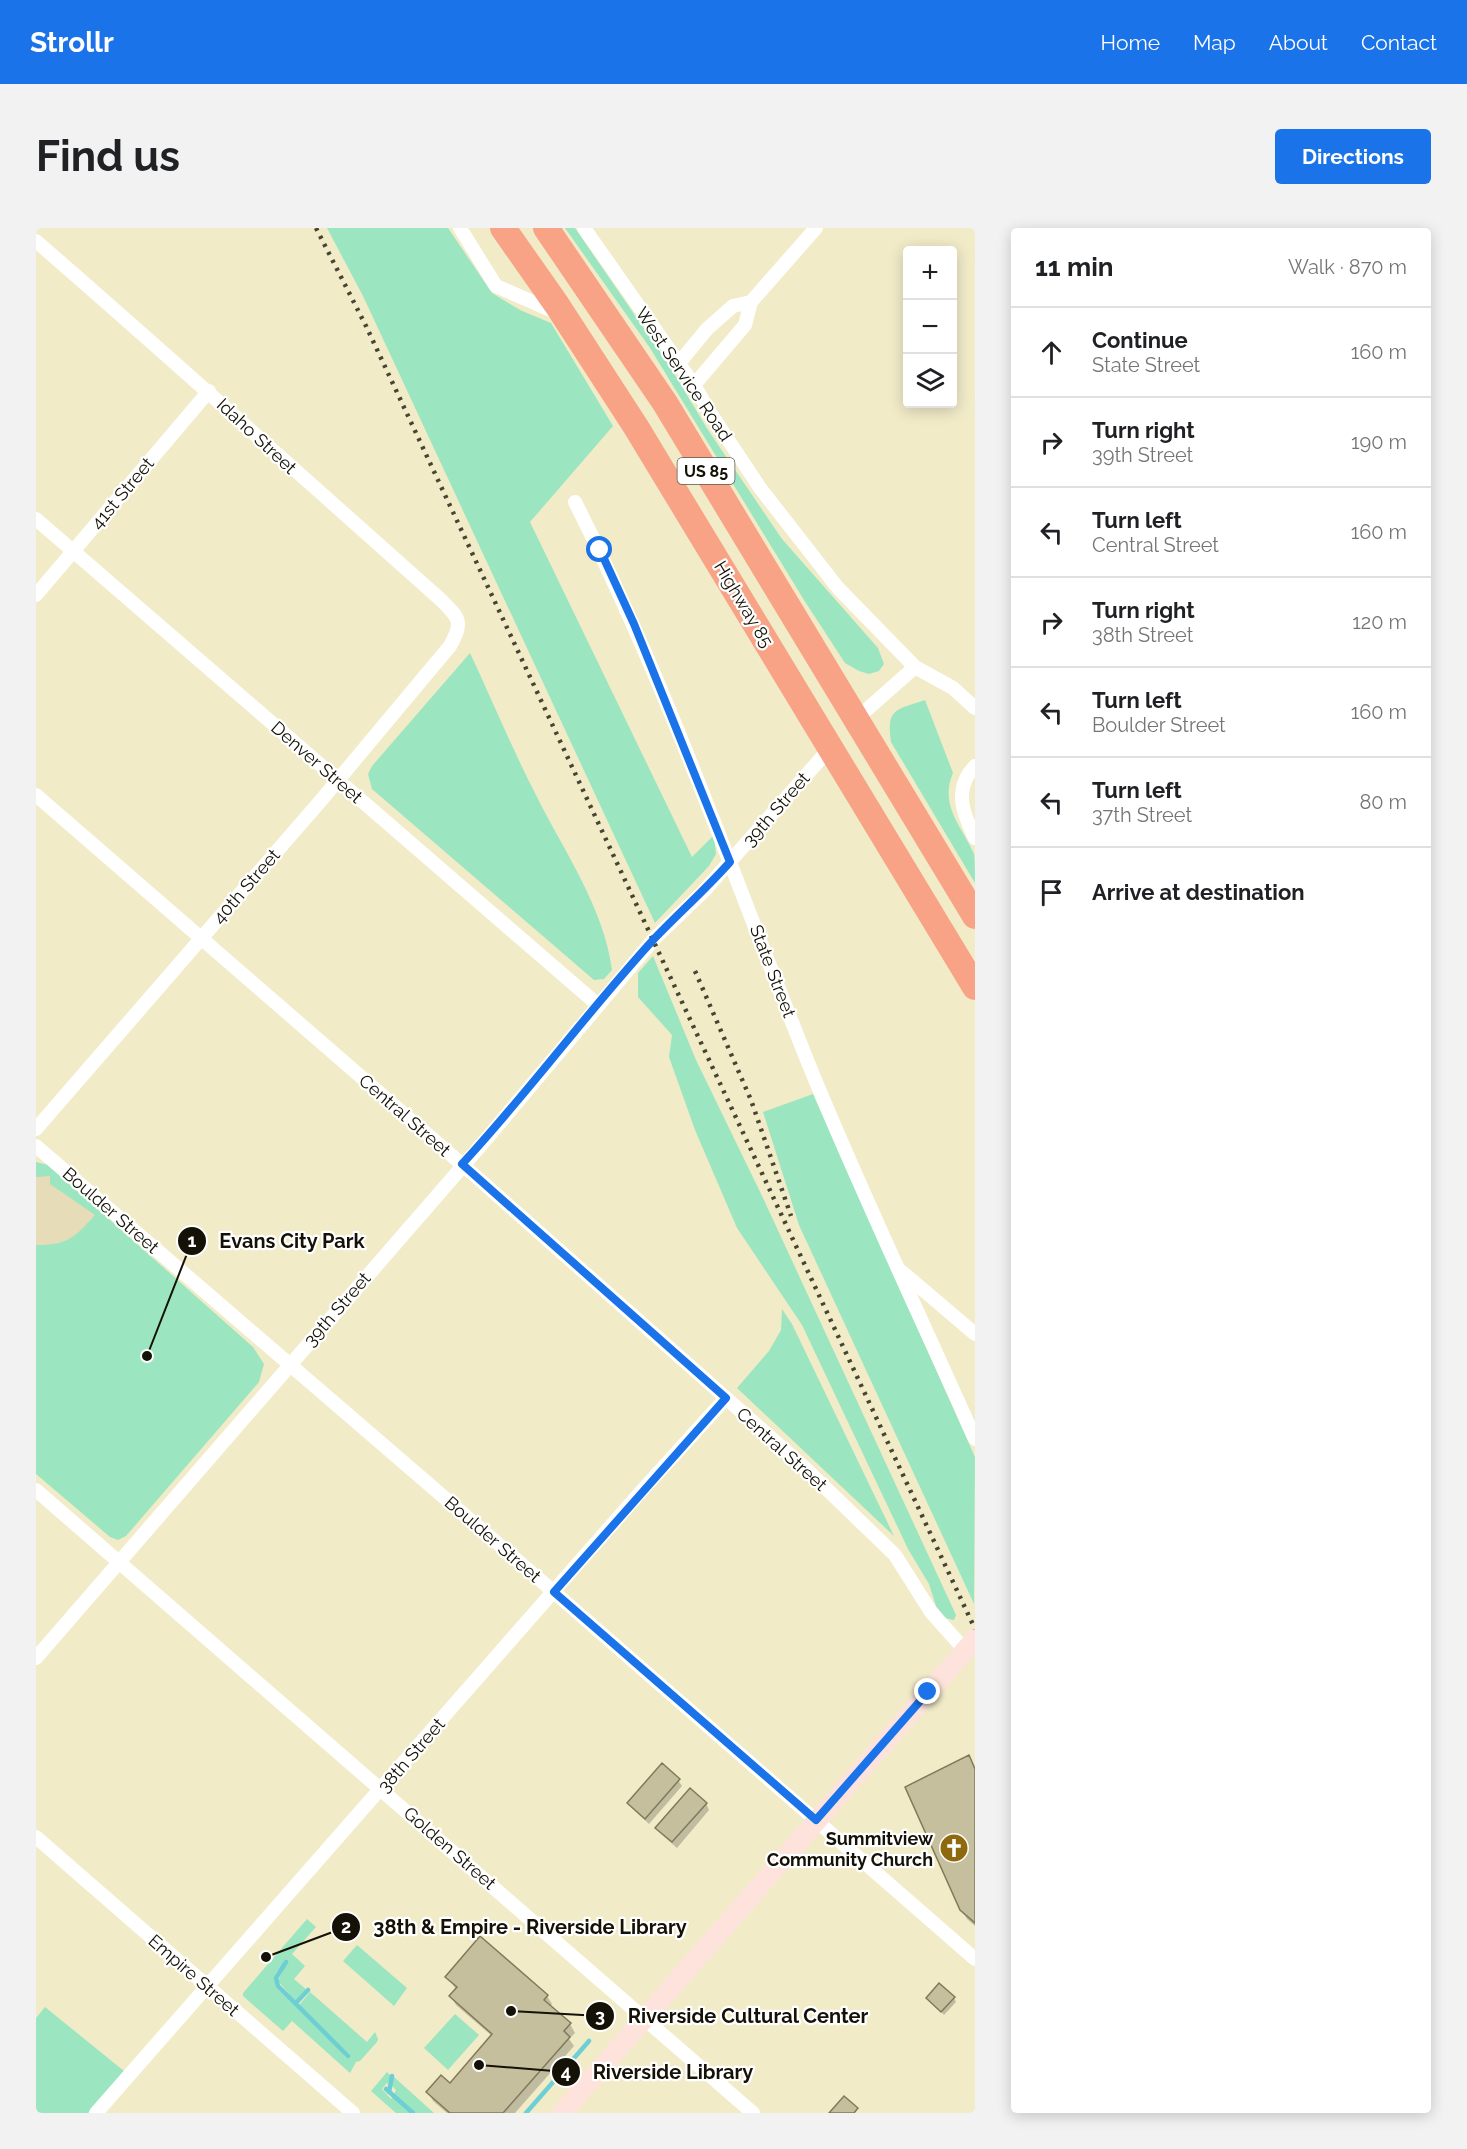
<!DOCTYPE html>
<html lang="en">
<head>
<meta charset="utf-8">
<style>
  body { margin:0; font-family:Raleway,sans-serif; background:#f2f2f2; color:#202124 }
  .controls { position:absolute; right:18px; top:18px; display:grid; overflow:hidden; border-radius:6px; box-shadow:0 3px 15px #0003 }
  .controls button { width:54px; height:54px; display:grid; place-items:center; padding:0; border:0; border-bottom:2px solid #e0e0e0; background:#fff; color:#202124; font:30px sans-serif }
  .stop { position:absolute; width:18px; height:18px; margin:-14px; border:4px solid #1a73e8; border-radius:50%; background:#fff }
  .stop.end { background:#1a73e8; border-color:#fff; box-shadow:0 2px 6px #0008 }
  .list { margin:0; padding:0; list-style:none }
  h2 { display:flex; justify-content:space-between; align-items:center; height:78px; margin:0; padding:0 24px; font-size:26px }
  h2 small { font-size:20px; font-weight:400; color:#757577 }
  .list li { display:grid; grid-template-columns:39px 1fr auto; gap:18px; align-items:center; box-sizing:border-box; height:90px; padding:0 24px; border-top:2px solid #e0e0e0 }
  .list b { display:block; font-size:22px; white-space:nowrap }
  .list p { margin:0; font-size:20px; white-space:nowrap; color:#757577 }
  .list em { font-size:20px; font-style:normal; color:#757577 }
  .icon { flex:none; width:33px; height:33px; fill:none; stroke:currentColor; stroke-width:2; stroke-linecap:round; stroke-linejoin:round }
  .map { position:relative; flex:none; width:939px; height:1885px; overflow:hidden; border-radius:6px }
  header { display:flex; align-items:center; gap:36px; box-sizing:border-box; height:84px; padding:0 30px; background:#1a73e8; color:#fff }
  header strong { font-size:28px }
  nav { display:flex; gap:33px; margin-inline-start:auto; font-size:21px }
  .intro { display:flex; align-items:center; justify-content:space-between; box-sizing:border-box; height:144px; padding:0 36px }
  h1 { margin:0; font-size:42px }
  .button { padding:15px 27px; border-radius:6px; background:#1a73e8; color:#fff; font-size:21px; font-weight:700 }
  main { display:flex; gap:36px; padding:0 36px }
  aside { flex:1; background:#fff; border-radius:6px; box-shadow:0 3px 15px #0003 }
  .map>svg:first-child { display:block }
  .green { fill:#9ce5c1 }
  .sand { fill:#e6dcb7 }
  .shadow { fill:#0003 }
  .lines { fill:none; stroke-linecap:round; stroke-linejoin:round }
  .stream { stroke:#6dcfd4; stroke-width:4.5 }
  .building { fill:#c5bf9e; stroke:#807a5b; stroke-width:1.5 }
  .street { stroke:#fff; stroke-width:14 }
  .secondary { stroke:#fde3db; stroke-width:20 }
  .highway { stroke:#f8a386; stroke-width:26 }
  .rail { stroke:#484433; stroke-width:4.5; stroke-dasharray:3 6; stroke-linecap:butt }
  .route { stroke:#1a73e8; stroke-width:8 }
  .labels { text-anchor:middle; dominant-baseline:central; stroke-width:4.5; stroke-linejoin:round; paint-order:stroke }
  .shield { fill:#fff; stroke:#5a5851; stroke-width:1.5 }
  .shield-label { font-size:16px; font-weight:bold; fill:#141106 }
  .street-label { font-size:18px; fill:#141106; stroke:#fff }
  .poi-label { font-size:18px; font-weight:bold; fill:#141106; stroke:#fff; text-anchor:end }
  .leader { fill:none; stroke:#141106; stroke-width:2 }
  .callout-dot { fill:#141106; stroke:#fff; stroke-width:2 }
  .mark-label { font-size:18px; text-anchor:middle; font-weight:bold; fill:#fff }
  .callout-label { font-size:20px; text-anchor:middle; font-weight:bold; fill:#141106; stroke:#fff; stroke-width:4.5; stroke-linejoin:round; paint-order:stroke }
</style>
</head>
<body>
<header>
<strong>Strollr</strong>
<nav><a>Home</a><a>Map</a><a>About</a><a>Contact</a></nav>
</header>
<div class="intro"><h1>Find us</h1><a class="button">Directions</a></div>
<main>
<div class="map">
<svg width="939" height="1885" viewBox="0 0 939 1885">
  <rect width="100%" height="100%" fill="#f1ebc8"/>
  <path class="green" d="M 291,0 L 412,0 L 456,65 L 484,82 L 515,95 L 577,198 L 494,294 L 656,629 L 678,607 L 680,626 L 673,638 L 619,695 L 327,68 Z
    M 529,0 L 539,0 L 633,137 L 672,202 L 746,311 L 842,420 L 848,436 L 843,443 L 833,446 L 823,443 L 809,435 L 768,372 L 614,120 Z
    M 434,425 C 457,474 477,523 502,571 C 529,625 568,680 576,742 L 568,751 L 558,752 L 336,561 L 332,546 L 336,538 Z
    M 889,472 L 917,545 C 903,578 926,598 938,626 C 939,634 939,646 939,655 L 855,514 C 850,480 860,482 889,472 Z
    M 617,728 L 660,832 L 727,970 L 920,1387 L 918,1392 L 909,1390 L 900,1378 L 893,1356 L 872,1321 L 766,1097 L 701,1000 L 659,902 L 633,829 L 636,807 L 602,769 L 602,745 Z
    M 777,866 L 939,1229 L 938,1376 L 763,997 L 727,884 Z
    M 0,934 L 12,937 L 217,1119 L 228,1136 L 223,1154 L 90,1308 L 82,1312 L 74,1309 L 0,1246 Z
    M 746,1081 L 756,1096 L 858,1308 L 701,1160 L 733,1123 L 745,1102 Z
    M 271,1691 L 280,1699 L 256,1726 L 269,1738 L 258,1751 L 271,1762 L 260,1774 L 242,1753 L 251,1732 L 240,1745 L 239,1754 L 310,1829 L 313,1829 L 313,1826 L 263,1777 L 274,1764 L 331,1814 L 339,1804 L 342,1811 L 341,1814 L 324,1833 L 320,1834 L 314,1845 L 256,1793 L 247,1803 L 207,1768 L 207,1765 Z
    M 321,1717 L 371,1760 L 358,1778 L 307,1733 Z
    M 9,1779 L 88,1843 L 52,1885 L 0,1885 L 0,1790 Z
    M 419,1786 L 443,1807 L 412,1842 L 388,1820 Z
    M 351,1844 L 355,1848 L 352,1856 L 351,1855 L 346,1861 L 355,1871 L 357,1868 L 375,1885 L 360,1885 L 335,1863 Z
    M 358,1849 L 398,1885 L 379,1885 L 358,1866 L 360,1862 L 355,1857 Z"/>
  <path class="sand" d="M 14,948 L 14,956 L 59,987 C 39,1009 32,1017 2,1017 L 0,1017 L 0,949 Z"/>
  <path class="shadow" d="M 939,1542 L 939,1698 L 931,1691 L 925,1681 Z
    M 642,1552 L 646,1558 L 613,1596 L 597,1581 L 593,1575 Z
    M 670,1575 L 673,1582 L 641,1620 L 625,1606 L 621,1600 Z
    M 411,1749 L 511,1768 L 516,1776 L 514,1779 L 534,1796 L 539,1805 L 533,1811 L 538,1818 L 479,1885 L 411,1885 L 397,1873 L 392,1864 L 414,1857 L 456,1808 L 420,1777 L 415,1768 L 420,1761 Z
    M 892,1770 L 918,1770 L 920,1774 L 908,1787 Z"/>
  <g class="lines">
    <path class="stream" d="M 250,1734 L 240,1750 L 242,1758 L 312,1828
      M 260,1775 L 272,1762
      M 350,1861 L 377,1885
      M 353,1864 L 356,1848
      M 490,1885 L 553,1813"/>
  </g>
  <path class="building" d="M 933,1527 L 939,1541 L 939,1695 L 924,1682 L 869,1559 Z
    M 626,1535 L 644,1551 L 609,1591 L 591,1575 Z
    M 654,1560 L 671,1575 L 636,1614 L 619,1600 Z
    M 444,1708 L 512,1767 L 508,1772 L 535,1795 L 528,1803 L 534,1809 L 467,1885 L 414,1885 L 390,1864 L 405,1847 L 414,1855 L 456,1806 L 413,1768 L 421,1759 L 409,1749 Z
    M 903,1755 L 919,1769 L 905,1784 L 890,1770 Z
    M 808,1868 L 822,1880 L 818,1885 L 793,1885 Z"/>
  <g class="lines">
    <path class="street" d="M 424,0 L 460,58 L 524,86
      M 548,0 L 658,157 L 673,183 L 724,260 L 802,360 L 879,439 L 917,460 L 939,480
      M 0,13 C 136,131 270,252 404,371 C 423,390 428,393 414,418 L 287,570 L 0,901
      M 643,135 L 671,101 L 697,78 L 715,74
      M 658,157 L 709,97 L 715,74 L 780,0
      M 539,274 C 630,454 696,645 771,832 C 823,960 883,1085 939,1211
      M 0,291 L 562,777
      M 0,367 L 173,163
      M 819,492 L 879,439
      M 939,538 C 917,561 927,586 939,610
      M 0,567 L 444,952 L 769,1240 L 859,1327 L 895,1384 L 929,1422
      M 0,918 L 518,1364 L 939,1731
      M 865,1043 L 939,1106
      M 0,1262 L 717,1885
      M 0,1430 L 452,909 L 618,711 L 668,663 L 795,519
      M 0,1609 L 317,1885
      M 60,1885 L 602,1267 L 690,1170"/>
    <path class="secondary" d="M 526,1885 L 939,1411"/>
    <path class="highway" d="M 467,0 L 521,77 L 600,199 L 939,759
      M 510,0 L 629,175 L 939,688"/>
    <path class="rail" d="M 280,0 L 330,98 L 939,1401
      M 659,743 L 715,872 L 755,988"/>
  </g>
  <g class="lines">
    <path class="route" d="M 564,322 L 598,396 L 694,634 C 670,661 643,685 618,711 C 551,784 493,864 426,936 L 690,1170 L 518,1364 L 780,1592 L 892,1464"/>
  </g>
  <defs>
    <g id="church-disc" transform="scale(1.5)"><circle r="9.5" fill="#8f690e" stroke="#fff"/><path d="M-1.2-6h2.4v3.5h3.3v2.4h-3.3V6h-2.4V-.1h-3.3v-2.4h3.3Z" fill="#fff"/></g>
  </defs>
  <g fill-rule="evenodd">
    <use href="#church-disc" x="918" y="1620"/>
  </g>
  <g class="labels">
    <rect class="shield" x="641.5" y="230" width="57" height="26" rx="4.5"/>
    <g class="shield-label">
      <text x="670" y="243">US 85</text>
    </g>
    <g class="street-label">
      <text transform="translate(648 146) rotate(56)">West Service Road</text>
      <text transform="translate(221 208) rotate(43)">Idaho Street</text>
      <text transform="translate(86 265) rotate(-50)">41st Street</text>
      <text transform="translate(708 376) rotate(59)">Highway 85</text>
      <text transform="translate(281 534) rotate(41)">Denver Street</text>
      <text transform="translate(740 581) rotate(-49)">39th Street</text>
      <text transform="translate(210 658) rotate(-49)">40th Street</text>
      <text transform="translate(737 743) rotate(69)">State Street</text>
      <text transform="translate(369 887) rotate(41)">Central Street</text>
      <text transform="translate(75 982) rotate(41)">Boulder Street</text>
      <text transform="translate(301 1081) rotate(-49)">39th Street</text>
      <text transform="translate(746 1221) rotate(42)">Central Street</text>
      <text transform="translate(457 1311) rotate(41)">Boulder Street</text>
      <text transform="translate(375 1527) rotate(-49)">38th Street</text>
      <text transform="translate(414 1620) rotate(41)">Golden Street</text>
      <text transform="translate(158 1747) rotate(41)">Empire Street</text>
    </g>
    <g class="poi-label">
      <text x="897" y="1610">Summitview<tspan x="897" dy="21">Community Church</tspan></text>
    </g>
  </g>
  <path class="leader" d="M111 1128L156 1013M230 1729L310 1699M475 1783L564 1788M443 1837L530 1844"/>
  <g class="callout-dot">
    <circle cx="111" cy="1128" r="6"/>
    <circle cx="230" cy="1729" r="6"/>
    <circle cx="475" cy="1783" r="6"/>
    <circle cx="443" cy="1837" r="6"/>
    <circle cx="156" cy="1013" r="15"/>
    <circle cx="310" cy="1699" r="15"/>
    <circle cx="564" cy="1788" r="15"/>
    <circle cx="530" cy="1844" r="15"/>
  </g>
  <g class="mark-label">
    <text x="156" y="1019">1</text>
    <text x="310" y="1705">2</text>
    <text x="564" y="1794">3</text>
    <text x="530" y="1850">4</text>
  </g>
  <g class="callout-label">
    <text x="256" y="1020">Evans City Park</text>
    <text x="494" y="1706">38th &amp; Empire - Riverside Library</text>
    <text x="712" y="1795">Riverside Cultural Center</text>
    <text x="637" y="1851">Riverside Library</text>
  </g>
</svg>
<div class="controls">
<button>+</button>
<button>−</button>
<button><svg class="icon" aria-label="layers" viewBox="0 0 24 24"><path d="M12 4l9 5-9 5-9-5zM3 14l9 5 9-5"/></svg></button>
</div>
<div class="stop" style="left:564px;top:322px"></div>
<div class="stop end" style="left:892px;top:1464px"></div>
</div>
<aside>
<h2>11 min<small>Walk · 870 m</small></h2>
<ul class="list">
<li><svg class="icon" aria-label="ahead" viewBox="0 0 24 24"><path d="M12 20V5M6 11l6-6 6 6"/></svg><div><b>Continue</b><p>State Street</p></div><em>160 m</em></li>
<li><svg class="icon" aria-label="right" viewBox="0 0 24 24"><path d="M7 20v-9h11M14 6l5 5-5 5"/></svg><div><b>Turn right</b><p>39th Street</p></div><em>190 m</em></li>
<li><svg class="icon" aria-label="left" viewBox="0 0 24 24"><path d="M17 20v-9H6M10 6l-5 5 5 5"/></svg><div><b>Turn left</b><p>Central Street</p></div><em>160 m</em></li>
<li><svg class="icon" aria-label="right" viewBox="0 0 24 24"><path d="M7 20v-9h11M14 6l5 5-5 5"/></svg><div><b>Turn right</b><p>38th Street</p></div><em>120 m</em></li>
<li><svg class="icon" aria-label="left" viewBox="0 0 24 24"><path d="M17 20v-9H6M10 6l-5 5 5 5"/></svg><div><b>Turn left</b><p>Boulder Street</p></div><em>160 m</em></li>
<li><svg class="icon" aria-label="left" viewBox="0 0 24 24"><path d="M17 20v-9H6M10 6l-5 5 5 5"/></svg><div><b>Turn left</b><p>37th Street</p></div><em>80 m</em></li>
<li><svg class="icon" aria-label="arrive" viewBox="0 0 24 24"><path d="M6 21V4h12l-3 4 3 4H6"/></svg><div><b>Arrive at destination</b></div></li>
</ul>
</aside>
</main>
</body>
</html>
